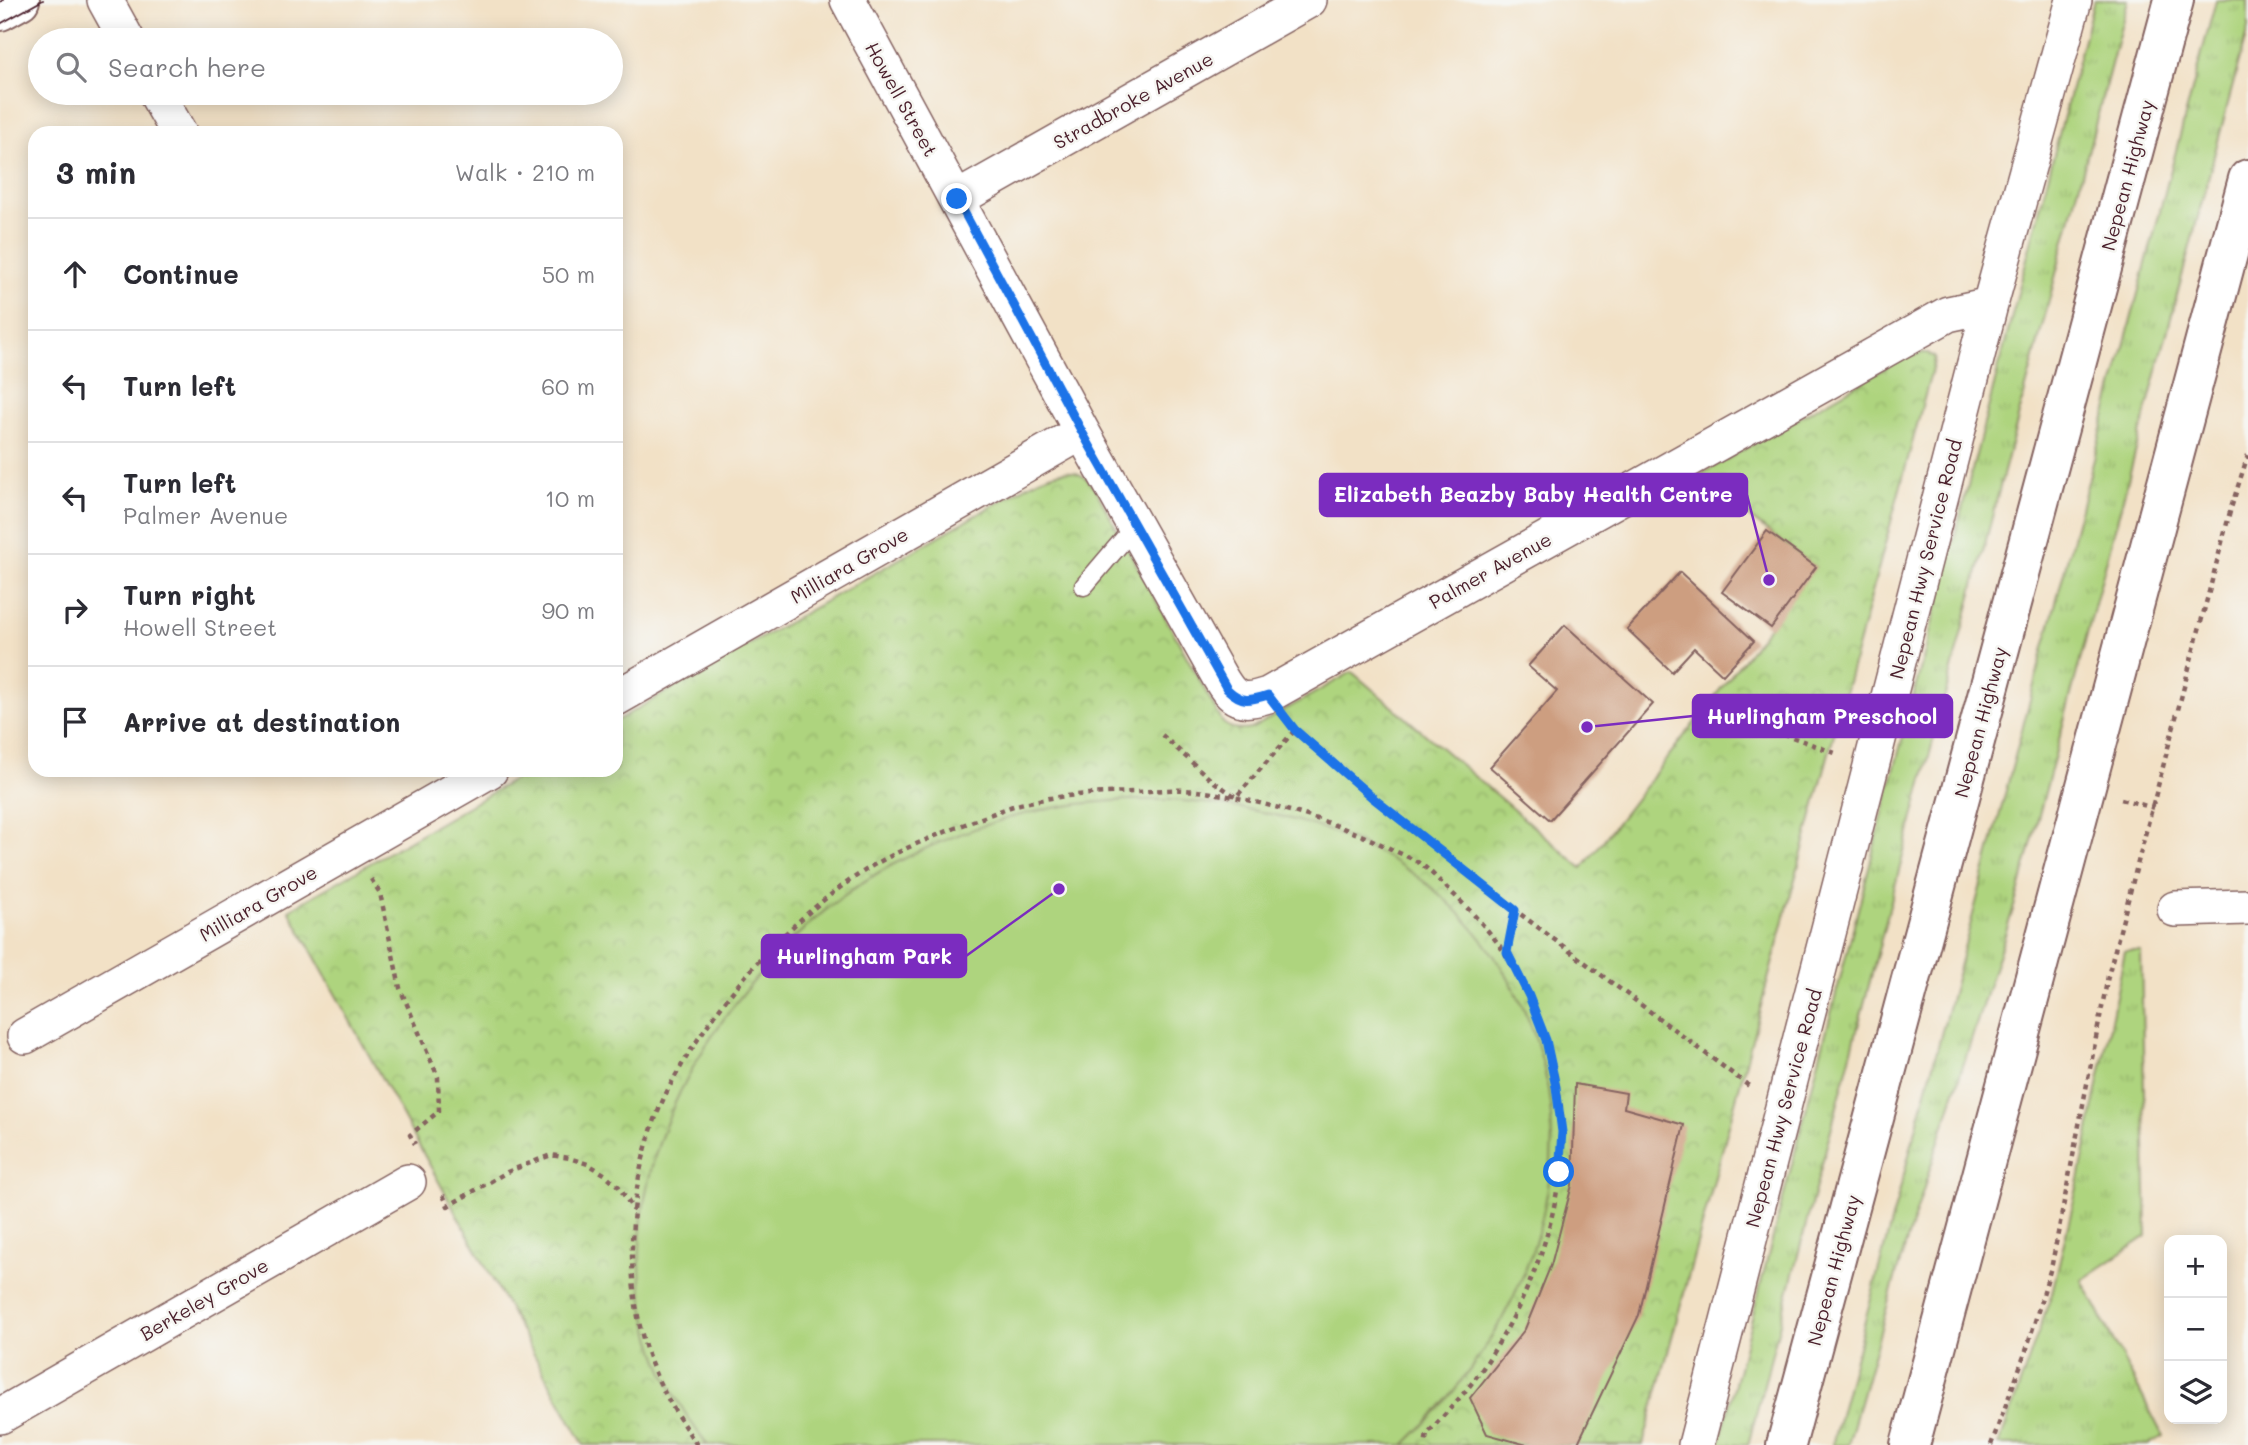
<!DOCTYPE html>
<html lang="en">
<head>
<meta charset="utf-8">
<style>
  body { margin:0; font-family:Mali,sans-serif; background:#f7f7f7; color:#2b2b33 }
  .controls { position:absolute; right:21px; bottom:21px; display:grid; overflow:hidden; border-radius:14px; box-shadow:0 4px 18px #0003 }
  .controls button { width:63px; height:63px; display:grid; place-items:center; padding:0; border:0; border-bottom:2px solid #e1e1e2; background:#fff; color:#2b2b33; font:35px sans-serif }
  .stop { position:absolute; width:21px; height:21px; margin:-16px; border:5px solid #1a73e8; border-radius:50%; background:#fff }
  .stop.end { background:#1a73e8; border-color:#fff; box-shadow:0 2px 7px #0008 }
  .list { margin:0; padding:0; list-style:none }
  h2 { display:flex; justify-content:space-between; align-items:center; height:91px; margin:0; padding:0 28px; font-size:30px }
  h2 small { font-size:23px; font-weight:400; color:#7c7c81 }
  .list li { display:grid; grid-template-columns:46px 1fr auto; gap:21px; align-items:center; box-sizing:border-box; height:112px; padding:0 28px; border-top:2px solid #e1e1e2 }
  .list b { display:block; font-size:26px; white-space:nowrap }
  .list p { margin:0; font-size:23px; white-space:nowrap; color:#7c7c81 }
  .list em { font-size:23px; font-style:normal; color:#7c7c81 }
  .icon { flex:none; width:38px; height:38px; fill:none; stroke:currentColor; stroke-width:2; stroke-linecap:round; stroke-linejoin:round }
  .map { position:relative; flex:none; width:2248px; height:1445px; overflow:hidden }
  .search { position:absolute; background:#fff; box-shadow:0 4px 18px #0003; left:28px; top:28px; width:595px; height:77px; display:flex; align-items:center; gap:18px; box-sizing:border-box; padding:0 24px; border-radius:38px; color:#7c7c81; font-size:26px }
  .panel { position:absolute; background:#fff; box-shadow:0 4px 18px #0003; left:28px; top:126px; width:595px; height:651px; border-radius:21px }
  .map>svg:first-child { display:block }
  .grass { fill:url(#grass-tufts); stroke:#7c7a54; stroke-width:2 }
  .park { fill:url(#park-crowns); stroke:#7c7a54; stroke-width:2 }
  .pitch { fill:#aed47e; stroke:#7c7a54; stroke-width:2 }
  .building { fill:#cd9e80 }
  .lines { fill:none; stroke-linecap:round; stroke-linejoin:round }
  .service-casing { stroke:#856361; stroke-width:21 }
  .minor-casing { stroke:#856361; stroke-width:38 }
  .secondary-casing { stroke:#856361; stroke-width:42 }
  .trunk-casing { stroke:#856361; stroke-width:42 }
  .path { stroke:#856361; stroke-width:4.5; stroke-dasharray:5 5; stroke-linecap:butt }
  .service { stroke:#fff; stroke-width:18 }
  .minor { stroke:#fff; stroke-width:35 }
  .secondary { stroke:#fff; stroke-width:38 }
  .trunk { stroke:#fff; stroke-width:38 }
  .tram { stroke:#4a1f2b; stroke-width:2 }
  .route { stroke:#1a73e8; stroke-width:9 }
  .labels { text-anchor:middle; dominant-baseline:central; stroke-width:5; stroke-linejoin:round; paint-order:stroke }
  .street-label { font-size:19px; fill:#4a1f2b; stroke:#f6f6f2 }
  .leader { fill:none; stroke:#7b2cbf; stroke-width:2.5 }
  .callout-dot { fill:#7b2cbf; stroke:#f6f6f2; stroke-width:2.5 }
  .callout { fill:#7b2cbf; stroke:#7b2cbf; stroke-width:2.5 }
  .callout-label { font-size:21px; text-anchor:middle; font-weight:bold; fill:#fff }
</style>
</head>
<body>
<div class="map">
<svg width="2248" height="1445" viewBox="0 0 2248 1445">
  <defs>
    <pattern id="grass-tufts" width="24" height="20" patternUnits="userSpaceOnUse" patternTransform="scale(1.75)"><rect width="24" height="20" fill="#aed47e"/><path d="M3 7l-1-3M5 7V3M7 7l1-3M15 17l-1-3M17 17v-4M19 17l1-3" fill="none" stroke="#97b66d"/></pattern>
    <pattern id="park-crowns" width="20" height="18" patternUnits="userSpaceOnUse" patternTransform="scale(1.75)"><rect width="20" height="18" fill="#aed47e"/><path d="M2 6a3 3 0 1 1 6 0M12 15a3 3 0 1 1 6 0" fill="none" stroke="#97b66d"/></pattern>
  </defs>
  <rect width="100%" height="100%" fill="#f6f6f2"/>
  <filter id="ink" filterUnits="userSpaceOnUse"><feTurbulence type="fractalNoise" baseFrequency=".0143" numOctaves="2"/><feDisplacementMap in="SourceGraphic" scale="14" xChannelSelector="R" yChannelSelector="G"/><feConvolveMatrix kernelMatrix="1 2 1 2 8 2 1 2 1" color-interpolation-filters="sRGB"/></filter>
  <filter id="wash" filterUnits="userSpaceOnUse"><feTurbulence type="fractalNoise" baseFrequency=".00686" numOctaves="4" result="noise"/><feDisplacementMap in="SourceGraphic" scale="28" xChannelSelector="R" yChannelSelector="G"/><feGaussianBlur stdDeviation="1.57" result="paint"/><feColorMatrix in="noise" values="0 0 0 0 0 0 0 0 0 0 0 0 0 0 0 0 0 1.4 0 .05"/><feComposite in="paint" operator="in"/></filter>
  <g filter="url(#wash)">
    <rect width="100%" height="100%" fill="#f2e1c6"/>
    <path class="grass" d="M 2094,0 L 2128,0 L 1748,1445 L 1719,1445 Z
      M 2216,0 L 2248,0 L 2248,28 L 2018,894 L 1896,1275 L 1848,1445 L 1832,1445 Z
      M 2125,951 L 2141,951 L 2147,1236 L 2082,1280 L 2163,1436 L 2148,1445 L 1999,1445 L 2052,1293 L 2080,1175 Z"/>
    <path class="park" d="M 1922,353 L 1928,353 L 1935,358 L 1643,1445 L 584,1445 L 289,910 L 531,770 L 616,770 L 616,721 L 1039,479 C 1060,470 1077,466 1093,485 L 1223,723 C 1233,730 1239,731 1251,729 L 1352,672 L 1582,868 L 1815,567 L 1696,477 L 1905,357 Z"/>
    <path class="pitch" d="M 1125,800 C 1144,800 1164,799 1183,801 C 1256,807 1332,824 1395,862 C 1441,889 1482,932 1508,978 C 1603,1143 1532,1322 1404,1445 L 708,1445 C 578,1283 651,1082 783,949 C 815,917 852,886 892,865 C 946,836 1011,813 1072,805 C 1089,802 1107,802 1125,800 Z"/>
    <g id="blocks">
      <path class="building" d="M 1767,531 L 1816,567 L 1771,628 L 1722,592 Z
        M 1680,572 L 1754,641 L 1723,675 L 1694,648 L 1672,672 L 1627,629 Z
        M 1565,625 L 1653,704 L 1550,820 L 1490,767 L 1557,691 L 1528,666 Z
        M 1575,1084 L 1626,1093 L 1624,1108 L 1684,1125 L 1639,1315 L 1577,1445 L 1527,1445 L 1487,1434 L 1470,1398 L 1525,1329 L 1551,1265 L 1572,1185 Z"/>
    </g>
  </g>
  <g filter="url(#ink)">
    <use href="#blocks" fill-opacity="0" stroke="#856361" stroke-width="2"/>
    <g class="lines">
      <g class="service-casing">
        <path id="service" d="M 1084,586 L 1135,526"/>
      </g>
      <g class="minor-casing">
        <path id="minor" d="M 105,0 L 127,40
          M 848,0 L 1082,432 L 1219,676 C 1233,700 1240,704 1268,695 L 1948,314 L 1990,305
          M 156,93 L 179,133
          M 957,199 L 1309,0
          M 616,698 L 1082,432
          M 2175,909 L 2248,907
          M 25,1036 L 490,770
          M 0,1416 L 408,1182
          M 1696,1445 L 1990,305 L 2074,0"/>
      </g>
      <g class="secondary-casing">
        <path id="secondary" d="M 0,11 L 20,0"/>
      </g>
      <g class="trunk-casing">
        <path id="trunk" d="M 1786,1445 L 2174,0
          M 1910,1445 L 2248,179"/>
      </g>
      <path class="path" d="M 1708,706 L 1835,753
        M 1289,724 L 1373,798 L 1515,910 L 1749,1086
        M 1162,735 L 1210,779 L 1236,797 L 1295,730
        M 2121,799 L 2154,808
        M 371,879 L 380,893 L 400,988 L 438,1077 L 439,1111 L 410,1135 L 415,1144
        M 1507,951 L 1515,910
        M 443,1195 L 448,1206 L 507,1172 L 551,1155 L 569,1158 L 588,1164 L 606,1175 L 619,1187 L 634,1211
        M 697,1445 C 677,1416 658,1385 647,1352 C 620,1269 630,1159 672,1082 C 720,996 788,918 872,866 C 903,848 935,836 968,823 C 983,818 998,811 1013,806 C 1052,795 1096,793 1137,792 C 1153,791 1169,789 1185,790 C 1217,792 1248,800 1279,808 C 1320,819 1358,832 1395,851 C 1404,855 1413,859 1421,864 C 1431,871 1440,882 1449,890 C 1486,925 1514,958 1533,1006 C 1549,1046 1562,1092 1562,1136 C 1561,1211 1536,1281 1498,1344 C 1491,1355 1485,1366 1477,1376 C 1462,1397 1444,1415 1427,1434 L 1425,1445
        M 1991,1445 L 2027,1348 L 2052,1264 L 2108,976 L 2231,508 L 2248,455"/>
      <use href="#service" class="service"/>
      <use href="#minor" class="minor"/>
      <use href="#secondary" class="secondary"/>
      <use href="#trunk" class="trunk"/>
      <path class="tram" d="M 0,2 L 3,0
        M 0,24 L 43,0"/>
    </g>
  </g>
  <g class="lines" filter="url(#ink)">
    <path class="route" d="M 957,199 L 1082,432 L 1227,689 C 1242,703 1249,701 1268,695 L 1295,730 L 1373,798 L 1515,910 L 1507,952 L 1529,996 L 1546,1040 L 1556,1087 L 1562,1132 L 1559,1172"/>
  </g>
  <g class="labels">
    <g class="street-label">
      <text transform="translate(902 99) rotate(61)">Howell Street</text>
      <text transform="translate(1133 100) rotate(-29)">Stradbroke Avenue</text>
      <text transform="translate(2127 175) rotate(-75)">Nepean Highway</text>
      <text transform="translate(1925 559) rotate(-76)">Nepean Hwy Service Road</text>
      <text transform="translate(849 565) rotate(-30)">Milliara Grove</text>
      <text transform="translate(1490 570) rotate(-29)">Palmer Avenue</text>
      <text transform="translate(1980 722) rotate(-75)">Nepean Highway</text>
      <text transform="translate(258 903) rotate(-30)">Milliara Grove</text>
      <text transform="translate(1783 1108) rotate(-75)">Nepean Hwy Service Road</text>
      <text transform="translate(1833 1270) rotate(-75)">Nepean Highway</text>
      <text transform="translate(204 1299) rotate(-30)">Berkeley Grove</text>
    </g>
  </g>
  <path class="leader" d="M1769 580L1747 495M1587 727L1693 716M1059 889L966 956"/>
  <g class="callout-dot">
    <circle cx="1769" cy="580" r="7"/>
    <circle cx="1587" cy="727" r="7"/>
    <circle cx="1059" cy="889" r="7"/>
  </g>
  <g class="callout">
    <rect x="1320" y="474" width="427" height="42" rx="7"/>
    <rect x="1693" y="695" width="259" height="42" rx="7"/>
    <rect x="762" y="935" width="204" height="42" rx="7"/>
  </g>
  <g class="callout-label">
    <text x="1533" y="502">Elizabeth Beazby Baby Health Centre</text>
    <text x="1822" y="724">Hurlingham Preschool</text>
    <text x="864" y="964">Hurlingham Park</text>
  </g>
</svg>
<div class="controls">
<button>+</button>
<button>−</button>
<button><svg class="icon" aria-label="layers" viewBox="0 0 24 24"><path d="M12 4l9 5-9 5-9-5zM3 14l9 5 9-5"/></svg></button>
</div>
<div class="stop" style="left:1559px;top:1172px"></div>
<div class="stop end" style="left:957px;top:199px"></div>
<div class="search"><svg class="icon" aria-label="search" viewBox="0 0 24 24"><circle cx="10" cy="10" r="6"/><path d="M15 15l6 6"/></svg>Search here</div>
<section class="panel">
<h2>3 min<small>Walk · 210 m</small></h2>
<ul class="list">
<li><svg class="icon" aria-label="ahead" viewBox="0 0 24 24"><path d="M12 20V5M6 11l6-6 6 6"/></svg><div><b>Continue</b></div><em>50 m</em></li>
<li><svg class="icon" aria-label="left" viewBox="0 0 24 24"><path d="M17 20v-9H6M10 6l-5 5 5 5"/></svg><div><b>Turn left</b></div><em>60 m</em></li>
<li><svg class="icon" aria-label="left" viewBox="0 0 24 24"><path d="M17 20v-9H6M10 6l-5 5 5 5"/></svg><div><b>Turn left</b><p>Palmer Avenue</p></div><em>10 m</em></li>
<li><svg class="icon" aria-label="right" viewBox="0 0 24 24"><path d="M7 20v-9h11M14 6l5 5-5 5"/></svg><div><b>Turn right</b><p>Howell Street</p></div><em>90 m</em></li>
<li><svg class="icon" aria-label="arrive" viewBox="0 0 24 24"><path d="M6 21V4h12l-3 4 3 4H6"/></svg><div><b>Arrive at destination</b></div></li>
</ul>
</section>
</div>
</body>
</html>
